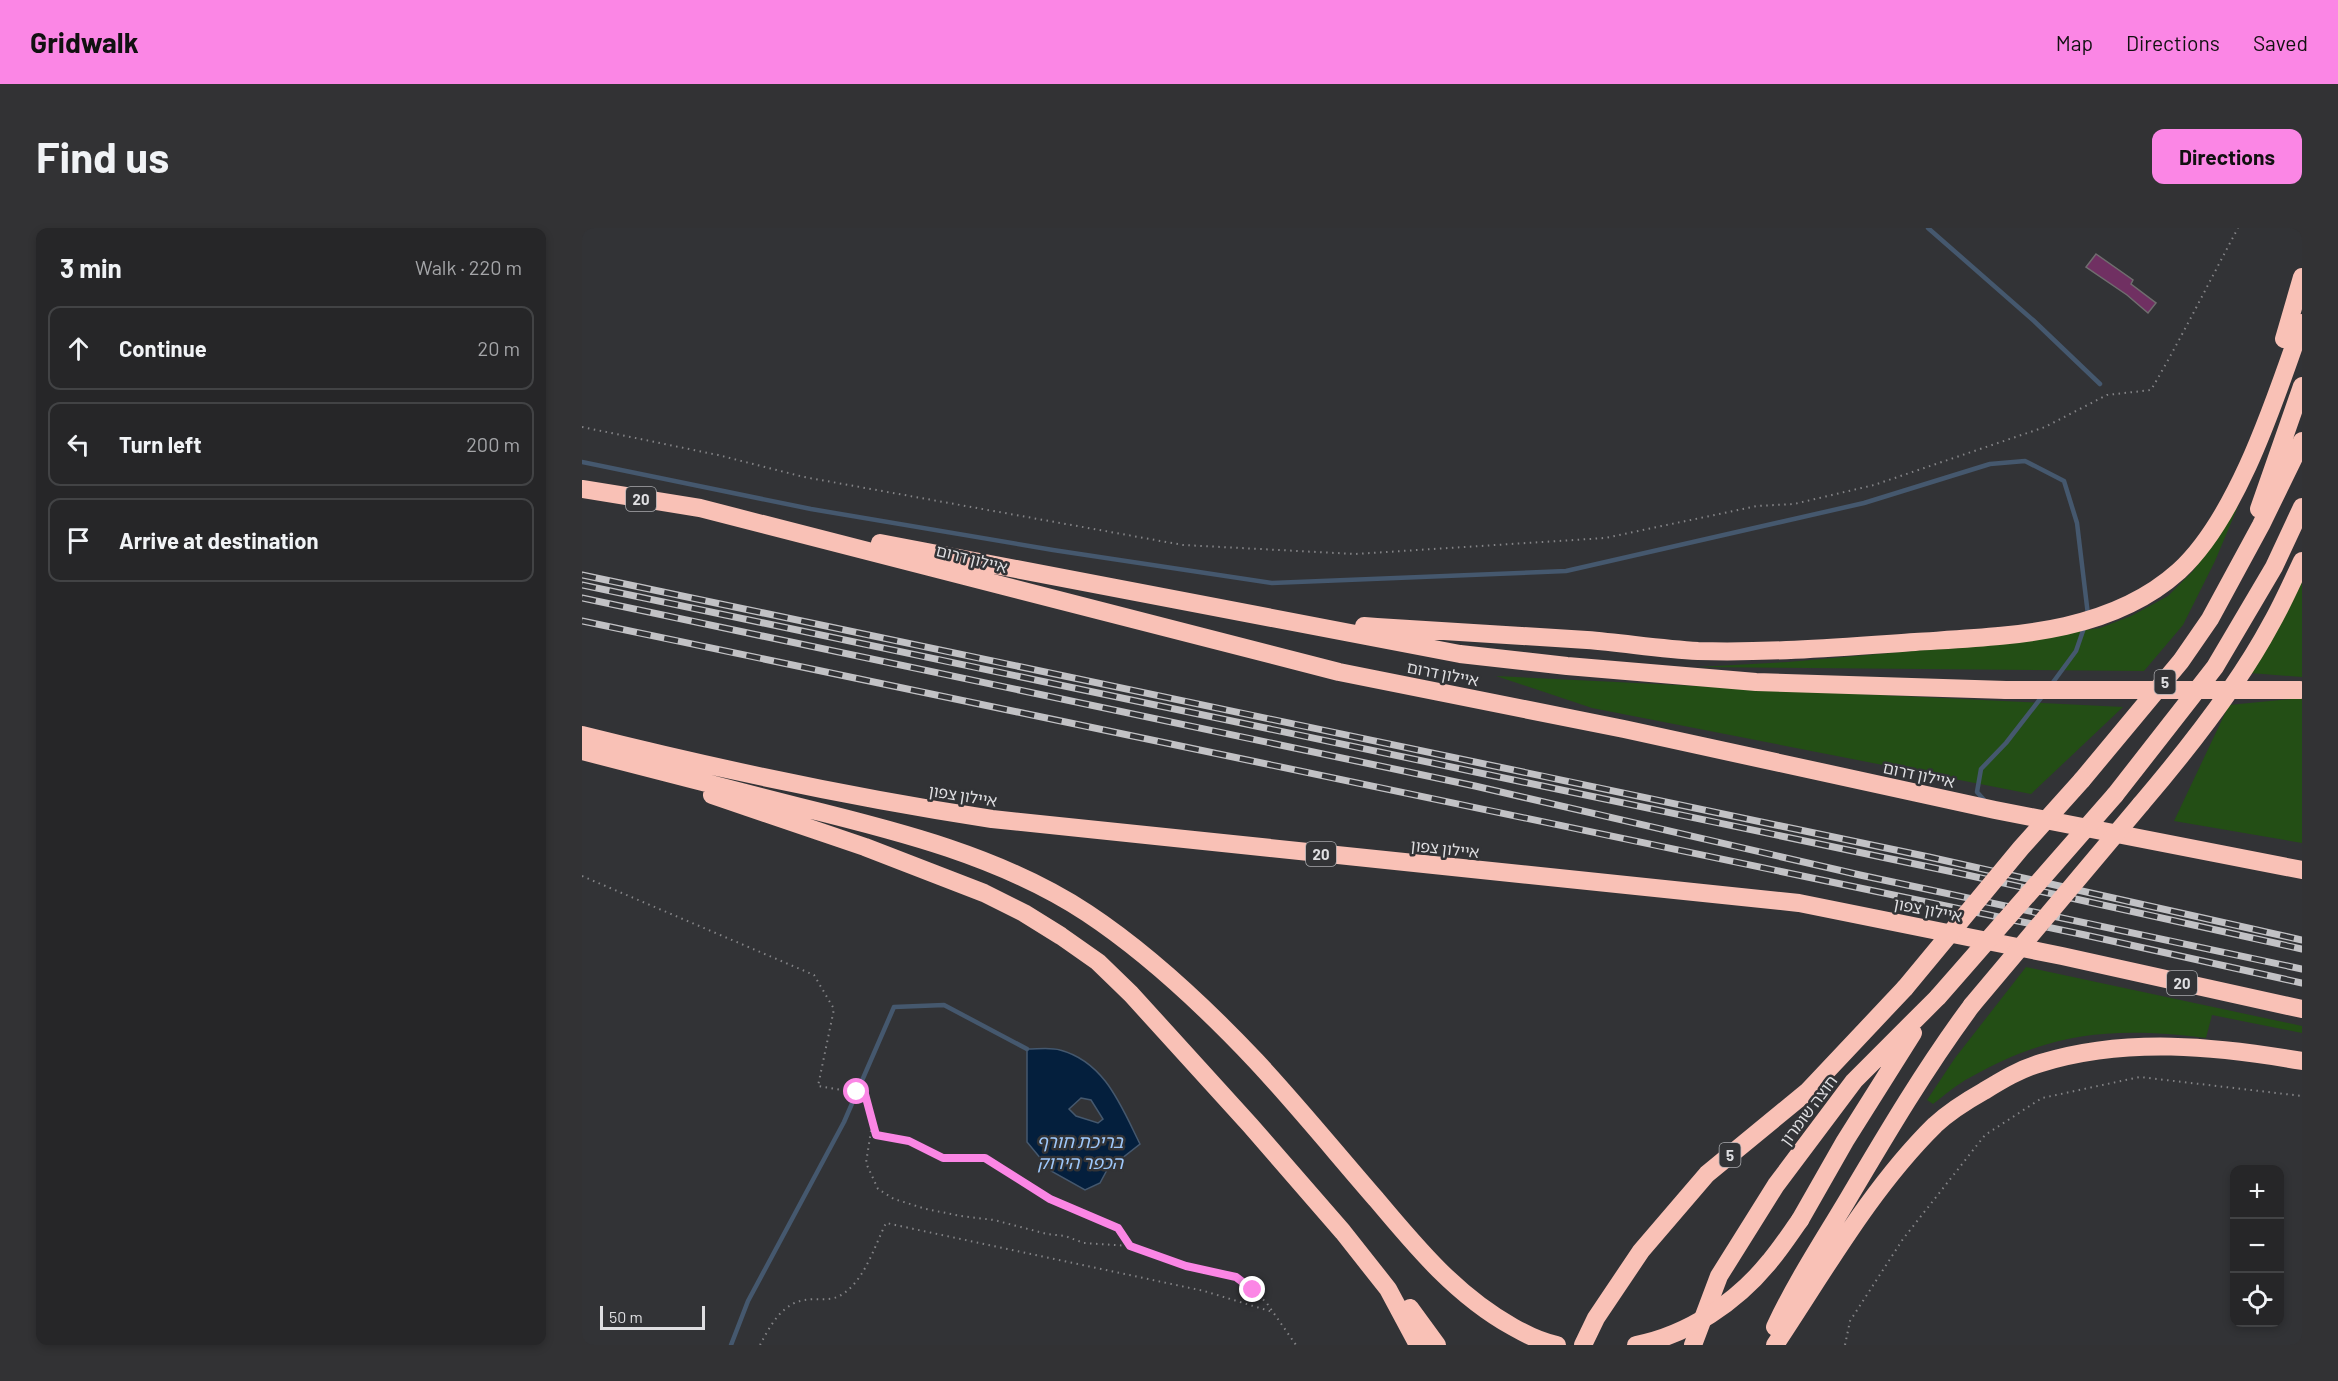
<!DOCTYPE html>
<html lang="en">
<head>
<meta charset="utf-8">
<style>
  body { margin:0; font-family:Barlow,"Noto Sans Hebrew",sans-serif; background:#323234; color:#f1f3f6 }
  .controls { position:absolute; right:18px; bottom:18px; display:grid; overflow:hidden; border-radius:12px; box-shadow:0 3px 9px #0003 }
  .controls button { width:54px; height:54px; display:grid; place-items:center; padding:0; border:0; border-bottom:2px solid #424345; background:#262628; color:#f1f3f6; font:30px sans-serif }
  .scale { position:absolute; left:18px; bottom:15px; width:105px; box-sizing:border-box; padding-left:6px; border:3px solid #dedee1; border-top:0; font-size:16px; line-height:21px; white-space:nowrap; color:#dedee1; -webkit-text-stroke:4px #323336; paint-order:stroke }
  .stop { position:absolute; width:18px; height:18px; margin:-14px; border:4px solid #fb86e5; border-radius:50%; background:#fff }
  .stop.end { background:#fb86e5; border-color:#fff; box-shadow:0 2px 6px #0008 }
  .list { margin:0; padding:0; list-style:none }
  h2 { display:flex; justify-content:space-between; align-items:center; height:78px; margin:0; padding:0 24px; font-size:26px }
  h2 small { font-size:20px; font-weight:400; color:#a4a5a8 }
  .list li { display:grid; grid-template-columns:39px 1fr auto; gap:18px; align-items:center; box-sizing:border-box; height:84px; margin:0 12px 12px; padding:0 12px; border:2px solid #424345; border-radius:12px }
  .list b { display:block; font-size:22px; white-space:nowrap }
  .list em { font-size:20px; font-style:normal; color:#a4a5a8 }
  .icon { flex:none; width:33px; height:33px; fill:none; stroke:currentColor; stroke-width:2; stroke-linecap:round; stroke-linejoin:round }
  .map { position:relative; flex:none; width:1720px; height:1117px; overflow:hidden; border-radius:12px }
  header { display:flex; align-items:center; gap:36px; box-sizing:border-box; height:84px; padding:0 30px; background:#fb86e5; color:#111 }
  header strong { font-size:28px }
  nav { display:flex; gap:33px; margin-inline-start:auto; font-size:21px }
  .intro { display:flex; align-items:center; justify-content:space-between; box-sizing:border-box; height:144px; padding:0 36px }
  h1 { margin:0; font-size:42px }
  .button { padding:15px 27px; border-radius:12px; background:#fb86e5; color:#111; font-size:21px; font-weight:700 }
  main { display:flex; gap:36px; padding:0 36px }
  aside { flex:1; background:#262628; border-radius:12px; box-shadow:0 3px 9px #0003 }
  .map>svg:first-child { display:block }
  .green { fill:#234e15 }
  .water { fill:#041f3d; stroke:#45586e; stroke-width:1.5; fill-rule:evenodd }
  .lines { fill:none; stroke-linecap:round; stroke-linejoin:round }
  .stream { stroke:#45586e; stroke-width:4.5 }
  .building { fill:#703062; stroke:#706d6f; stroke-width:1.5 }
  .path { stroke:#848487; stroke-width:2; stroke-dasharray:1.5 4.5; stroke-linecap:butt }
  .highway { stroke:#f9c1b6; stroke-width:18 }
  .rail-casing { stroke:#c2c2c5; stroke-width:7 }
  .rail { stroke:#323336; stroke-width:4.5; stroke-dasharray:14; stroke-linecap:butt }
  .highway-bridge { stroke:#f9c1b6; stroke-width:18 }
  .route { stroke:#fb86e5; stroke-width:8 }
  .labels { text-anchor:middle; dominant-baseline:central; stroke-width:5; stroke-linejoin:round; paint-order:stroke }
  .shield { fill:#323336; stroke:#aaabae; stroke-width:1.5 }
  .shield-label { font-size:15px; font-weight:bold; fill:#dedee1 }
  .street-label { font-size:16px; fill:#dedee1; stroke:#323336 }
  .water-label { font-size:18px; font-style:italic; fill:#9dc7fa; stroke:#323336 }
</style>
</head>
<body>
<header>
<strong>Gridwalk</strong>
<nav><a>Map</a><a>Directions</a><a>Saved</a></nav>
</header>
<div class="intro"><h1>Find us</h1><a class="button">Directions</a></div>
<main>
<aside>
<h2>3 min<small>Walk · 220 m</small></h2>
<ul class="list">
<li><svg class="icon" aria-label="ahead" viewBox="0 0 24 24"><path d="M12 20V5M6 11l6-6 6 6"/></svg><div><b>Continue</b></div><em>20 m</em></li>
<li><svg class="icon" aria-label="left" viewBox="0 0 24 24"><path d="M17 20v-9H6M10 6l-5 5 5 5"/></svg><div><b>Turn left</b></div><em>200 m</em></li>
<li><svg class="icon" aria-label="arrive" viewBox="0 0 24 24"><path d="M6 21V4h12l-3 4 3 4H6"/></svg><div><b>Arrive at destination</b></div></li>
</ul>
</aside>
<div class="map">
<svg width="1720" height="1117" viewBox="0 0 1720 1117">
  <rect width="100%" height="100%" fill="#323336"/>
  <path class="green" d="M 1657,276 L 1633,333 L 1601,397 L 1562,443 L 1115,439 L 1206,434 L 1408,416 L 1518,400 L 1549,388 L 1586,368 L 1611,343 Z
    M 1720,351 L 1720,449 L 1668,445 Z
    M 914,448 L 1541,479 L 1449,566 L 1010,480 Z
    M 1720,470 L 1720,615 L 1592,593 L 1647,477 Z
    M 1444,739 L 1720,798 L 1720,805 L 1630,787 L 1624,810 C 1532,799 1471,803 1389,849 C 1375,856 1363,867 1351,876 L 1345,872 L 1373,830 Z"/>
  <path class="water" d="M 445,821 C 456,821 469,819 478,822 C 523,834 539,878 558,916 L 525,942 L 518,955 L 503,962 L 469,943 L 445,914 ZM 499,870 L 509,872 L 521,891 L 516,895 L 494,888 L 487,881 Z"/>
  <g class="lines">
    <path class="stream" d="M 1346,0 L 1451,92 L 1518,156
      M 0,234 L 229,281 L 471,322 L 690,355 L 984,343 L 1282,275 L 1408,236 L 1443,233 L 1482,253 L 1495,295 L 1506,387
      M 1469,457 L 1494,423 L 1503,397
      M 1403,573 L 1395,564 L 1399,541 L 1424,515 L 1462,466
      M 149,1117 L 166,1073 L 262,894 L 312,779 L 362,777 L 445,821"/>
  </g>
  <path class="building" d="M 1514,26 L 1551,52 L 1549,56 L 1574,75 L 1566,85 L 1545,67 L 1504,39 Z"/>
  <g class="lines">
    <path class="path" d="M 0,199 L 136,227 L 222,249 L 601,317 L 773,326 L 1023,310 L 1175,278 L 1212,276 L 1292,257 L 1463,199 L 1525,167 L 1569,162 C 1600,109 1627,54 1656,0
      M 0,648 L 232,747 L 252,781 L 236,858 L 283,866 L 291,890 L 284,935 L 296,961 L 312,971 L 344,981 L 379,988 L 412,992 L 465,1006 L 483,1008 L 502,1015 L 548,1018 L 604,1038 L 654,1049 L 684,1074 L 714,1117
      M 291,893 L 294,907 L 327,913 L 361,930 L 403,930 L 468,971 L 536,1000 L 548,1018
      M 178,1117 C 188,1098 200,1075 223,1072 C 233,1070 246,1073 255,1069 C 281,1058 292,1019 304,995 L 622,1063 L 691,1084
      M 1263,1117 L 1268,1093 L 1321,1011 L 1403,907 L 1460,870 L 1558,849 L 1720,868"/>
    <path class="highway" d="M 1702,111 L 1720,49
      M 0,261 L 118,280 L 757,444 L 1042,501 L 1413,582 L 1720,642
      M 1677,281 L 1720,158
      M 298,315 L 878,426 L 985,438 L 1174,454 L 1424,462
      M 782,398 C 856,403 930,407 1005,412 C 1042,415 1079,421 1116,423 C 1189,425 1261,419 1333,414 C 1424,408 1526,407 1597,343 C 1656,289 1694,169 1720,95
      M 0,507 C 136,541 272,570 410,591 L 1217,675 L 1480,728 L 1720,781
      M 0,523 C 73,542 145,560 218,579 C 316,603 420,629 505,685 C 567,726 623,779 674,833 C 715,877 754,925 794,971 C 835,1020 875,1068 931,1099 C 945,1107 959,1114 975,1117
      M 1500,552 L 1599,433 L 1628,391 L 1679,297 L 1720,213
      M 130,567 L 283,619 L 402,665 L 442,685 L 479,708 L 516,734 L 549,766 L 668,897 L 761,1004 L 806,1061 L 836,1117
      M 1533,567 L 1633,439 L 1692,339 L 1720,279
      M 1559,576 C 1605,522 1656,458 1689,396 C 1701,375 1710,354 1720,333
      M 1218,992 L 1263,913 L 1331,805
      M 828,1080 L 855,1117
      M 1193,1099 C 1214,1054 1241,1013 1266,971 C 1305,905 1344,839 1390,777
      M 1001,1117 L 1014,1090 L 1059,1023 L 1125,946 L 1226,863 L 1323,760
      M 1111,1117 L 1137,1048 L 1194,957 L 1272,853 L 1356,769
      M 1193,1117 C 1243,1042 1289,960 1353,897 C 1367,884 1386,872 1402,863 C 1420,852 1438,841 1459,835 C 1544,809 1634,818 1720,833"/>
    <g class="rail-casing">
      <path id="rail" d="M 0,347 L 1347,629 L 1720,712
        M 0,357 L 1376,645 L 1720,721
        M 0,370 L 893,558 L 1278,647 L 1720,741
        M 0,393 L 1503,707 L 1720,755"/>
    </g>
    <use href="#rail" class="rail"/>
    <path class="highway-bridge" d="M 1424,462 L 1718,462
      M 1323,760 L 1439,620 L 1500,552
      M 1356,769 L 1533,567
      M 1390,777 L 1559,576
      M 1054,1117 C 1106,1107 1155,1074 1188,1033 C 1199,1020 1208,1006 1218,992"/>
  </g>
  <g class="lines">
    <path class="route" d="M 275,864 L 283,866 L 294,907 L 327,913 L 361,930 L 403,930 L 468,971 L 536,1000 L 548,1018 L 604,1038 L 654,1049 L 671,1062"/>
  </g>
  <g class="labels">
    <g class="shield">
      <rect x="44" y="259" width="30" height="24" rx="4.5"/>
      <rect x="1572.5" y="442" width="21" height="24" rx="4.5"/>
      <rect x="724" y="614" width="30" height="24" rx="4.5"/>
      <rect x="1585" y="743" width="30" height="24" rx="4.5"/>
      <rect x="1137.5" y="915" width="21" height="24" rx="4.5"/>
    </g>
    <g class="shield-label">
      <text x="59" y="271">20</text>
      <text x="1583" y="454">5</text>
      <text x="739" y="626">20</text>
      <text x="1600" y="755">20</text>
      <text x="1148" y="927">5</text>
    </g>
    <g class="street-label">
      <text transform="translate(390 330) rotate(14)">איילון דרום</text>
      <text transform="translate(861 445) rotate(11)">איילון דרום</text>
      <text transform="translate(1337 546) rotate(12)">איילון דרום</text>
      <text transform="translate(381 567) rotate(9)">איילון צפון</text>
      <text transform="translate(863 620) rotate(6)">איילון צפון</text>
      <text transform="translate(1346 681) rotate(11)">איילון צפון</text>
      <text transform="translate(1226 882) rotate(-53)">חוצה שומרון</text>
    </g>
    <g class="water-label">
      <text x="498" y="913">בריכת חורף<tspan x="498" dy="21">הכפר הירוק</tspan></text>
    </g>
  </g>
</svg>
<div class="controls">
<button>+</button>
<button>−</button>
<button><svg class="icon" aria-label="locate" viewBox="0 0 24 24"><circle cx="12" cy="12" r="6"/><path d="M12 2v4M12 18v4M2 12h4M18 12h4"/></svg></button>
</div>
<div class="scale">50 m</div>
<div class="stop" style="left:275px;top:864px"></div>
<div class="stop end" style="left:671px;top:1062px"></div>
</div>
</main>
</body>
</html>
